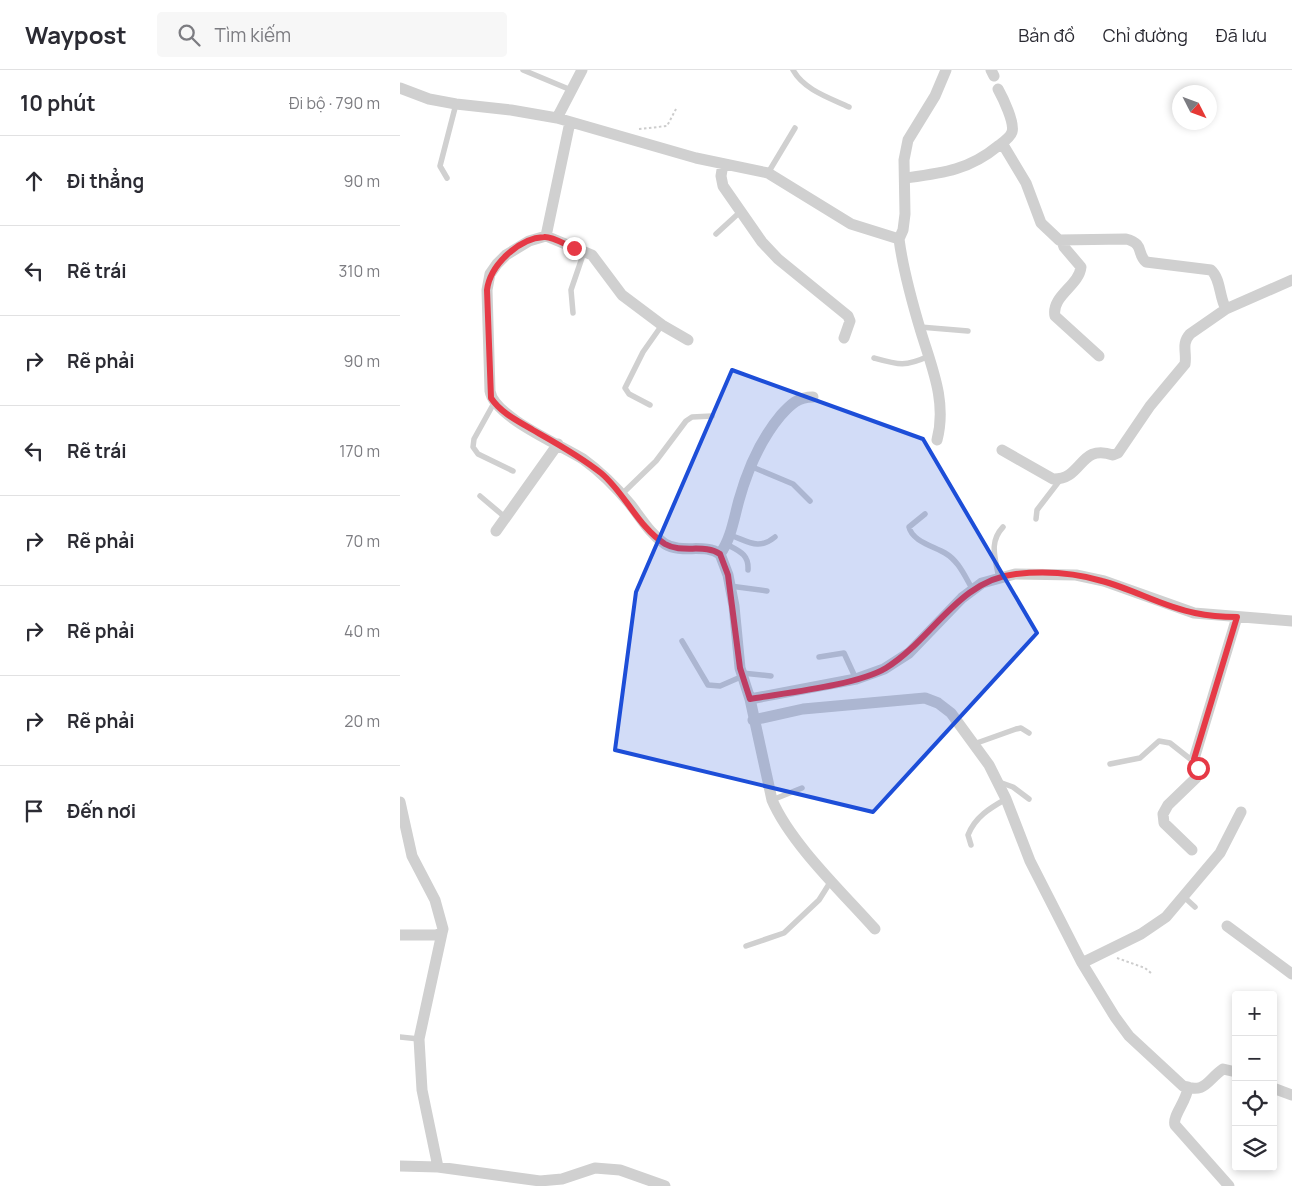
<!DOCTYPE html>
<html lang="vi">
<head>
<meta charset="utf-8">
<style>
  body { margin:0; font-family:Manrope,sans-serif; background:#f7f7f7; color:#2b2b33 }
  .controls { position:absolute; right:15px; bottom:15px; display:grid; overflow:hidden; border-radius:5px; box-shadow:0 2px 8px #0003 }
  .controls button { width:45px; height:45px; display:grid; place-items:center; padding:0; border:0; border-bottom:1px solid #e1e1e2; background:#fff; color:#2b2b33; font:25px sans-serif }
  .compass { position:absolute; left:772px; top:15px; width:45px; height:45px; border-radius:50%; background:#fff; box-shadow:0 2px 8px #0003; rotate:132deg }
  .stop { position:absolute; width:15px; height:15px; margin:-11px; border:4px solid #e63946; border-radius:50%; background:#fff }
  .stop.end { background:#e63946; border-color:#fff; box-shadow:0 1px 5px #0008 }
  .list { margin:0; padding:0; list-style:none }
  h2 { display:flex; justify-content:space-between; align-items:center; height:65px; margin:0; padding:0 20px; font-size:21px }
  h2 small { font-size:16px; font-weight:400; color:#7c7c81 }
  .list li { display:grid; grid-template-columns:32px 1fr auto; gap:15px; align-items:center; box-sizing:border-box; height:90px; padding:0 20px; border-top:1px solid #e1e1e2 }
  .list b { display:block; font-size:19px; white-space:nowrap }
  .list em { font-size:16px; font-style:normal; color:#7c7c81 }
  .icon { flex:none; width:28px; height:28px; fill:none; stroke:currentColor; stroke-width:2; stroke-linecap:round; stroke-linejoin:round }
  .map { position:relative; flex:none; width:892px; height:1116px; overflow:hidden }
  header { display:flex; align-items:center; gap:30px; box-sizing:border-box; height:70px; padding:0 25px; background:#fff; border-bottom:1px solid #e1e1e2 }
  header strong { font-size:24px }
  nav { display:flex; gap:28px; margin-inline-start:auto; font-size:18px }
  .search { width:350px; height:45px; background:#f7f7f7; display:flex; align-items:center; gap:12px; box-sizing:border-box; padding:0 18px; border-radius:5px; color:#7c7c81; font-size:19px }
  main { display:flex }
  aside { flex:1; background:#fff }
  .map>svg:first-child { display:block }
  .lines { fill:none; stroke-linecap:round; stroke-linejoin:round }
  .path { stroke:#cdcdcd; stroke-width:2; stroke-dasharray:2.5 2.5; stroke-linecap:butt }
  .lane { stroke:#d0d0d0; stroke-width:5.5 }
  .street { stroke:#d0d0d0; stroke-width:11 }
  .route { stroke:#e63946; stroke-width:6 }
  .marked { fill:#1d4ed8; fill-opacity:0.2; stroke:#1d4ed8; stroke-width:4; stroke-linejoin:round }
</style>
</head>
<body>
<header>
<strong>Waypost</strong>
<div class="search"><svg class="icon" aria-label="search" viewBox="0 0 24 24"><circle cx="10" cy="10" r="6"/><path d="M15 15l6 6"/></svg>Tìm kiếm</div>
<nav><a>Bản đồ</a><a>Chỉ đường</a><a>Đã lưu</a></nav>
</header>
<main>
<aside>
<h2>10 phút<small>Đi bộ · 790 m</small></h2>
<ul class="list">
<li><svg class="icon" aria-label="ahead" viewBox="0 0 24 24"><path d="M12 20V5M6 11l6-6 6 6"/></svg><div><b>Đi thẳng</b></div><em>90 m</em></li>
<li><svg class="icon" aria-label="left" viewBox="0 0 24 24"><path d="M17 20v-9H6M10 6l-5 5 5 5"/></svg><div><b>Rẽ trái</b></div><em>310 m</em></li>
<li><svg class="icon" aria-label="right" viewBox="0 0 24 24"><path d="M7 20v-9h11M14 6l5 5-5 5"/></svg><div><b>Rẽ phải</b></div><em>90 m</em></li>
<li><svg class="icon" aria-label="left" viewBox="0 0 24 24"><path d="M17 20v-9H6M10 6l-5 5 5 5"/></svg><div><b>Rẽ trái</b></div><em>170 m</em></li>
<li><svg class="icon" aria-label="right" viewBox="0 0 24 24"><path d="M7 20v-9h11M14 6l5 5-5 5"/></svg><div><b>Rẽ phải</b></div><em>70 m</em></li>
<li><svg class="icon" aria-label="right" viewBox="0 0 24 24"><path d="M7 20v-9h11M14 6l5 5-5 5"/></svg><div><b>Rẽ phải</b></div><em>40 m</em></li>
<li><svg class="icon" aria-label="right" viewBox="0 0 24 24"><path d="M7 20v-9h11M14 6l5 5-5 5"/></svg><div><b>Rẽ phải</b></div><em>20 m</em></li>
<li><svg class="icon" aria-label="arrive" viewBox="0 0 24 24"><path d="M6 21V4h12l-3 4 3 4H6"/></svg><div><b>Đến nơi</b></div></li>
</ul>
</aside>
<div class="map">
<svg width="892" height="1116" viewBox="0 0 892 1116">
  <rect width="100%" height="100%" fill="#fff"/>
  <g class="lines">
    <path class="path" d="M 239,59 L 267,56 L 276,39
      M 717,888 L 745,898 L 751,903"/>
    <path class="lane" d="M 123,0 L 171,20
      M 393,0 C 404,20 430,28 449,37
      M 368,103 L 395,58
      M 47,108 L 40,96 L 56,34
      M 316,164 L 340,142
      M 173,243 L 171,220 L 184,182
      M 520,257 L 568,261
      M 474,288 C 499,295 505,297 529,286
      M 94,333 L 74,369 L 73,377 L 78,384 L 113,401
      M 250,335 L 229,324 L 225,318 L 243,282 L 262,255
      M 350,396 L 393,414 L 410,431
      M 222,424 L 256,391 L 286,351 L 292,347 L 312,346
      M 80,426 L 106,448
      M 525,444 L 509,457 C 512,471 533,476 545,483 C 559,491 565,507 573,520
      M 636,449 L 637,440 L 660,410
      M 330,465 C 348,471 358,481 375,467
      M 326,474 C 339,481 349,484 348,500
      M 599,509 C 596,489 588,473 603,457
      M 330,516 L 367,521
      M 282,571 L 308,615 L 320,616 L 343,606
      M 419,587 L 444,583 L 456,609
      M 342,603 L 371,606
      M 574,674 L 616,659 L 621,658 L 629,663
      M 710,694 L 740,688 L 759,671 L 770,673 L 794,692
      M 599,712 L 613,717 L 629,729
      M 372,730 L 402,718
      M 571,775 L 568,765 C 575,747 590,738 606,729
      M 783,826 L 795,837
      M 346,876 L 384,863 L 419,830 L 431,811
      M 0,967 L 19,969"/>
    <path class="street" d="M 591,0 L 594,6
      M 0,18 L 29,29 L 56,34 L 111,40 L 157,48 L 296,88 L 368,103 L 451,154 L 499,169
      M 157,48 L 182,0
      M 602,73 L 626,113 L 641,153 L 659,170 L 726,169 C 745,174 736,183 746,192 L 811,200 C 821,209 819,227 826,239
      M 323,94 L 321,106 L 323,116 L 362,172 L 378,189 L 448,246 L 450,251 L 444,268
      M 506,108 C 543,103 569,100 598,76 C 602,73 610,68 612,62 C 615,53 603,28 598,19
      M 146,166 L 170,52
      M 662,171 L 664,177 L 681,197 C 679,216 651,226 655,246 L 699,286
      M 288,270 L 262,255 L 222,225 L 192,185 L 146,166 L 129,171 L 106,185 L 97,194 L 90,204 L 87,220 L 90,321 C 94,347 161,375 183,389 C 201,402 216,417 230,434 C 241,448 250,464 265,474 C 282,484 305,473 320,484 L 328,505 L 334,536 L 340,598 L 350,629 L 372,730 C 391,774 443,823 475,859
      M 537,370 C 547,332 532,298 521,262 C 512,232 503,200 499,169 L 503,160 L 505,144 L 504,90 L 508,70 L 535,26 L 546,0
      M 602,380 L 653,409 C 683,410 679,373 713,385 L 718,383 L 750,336 L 785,294 C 787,282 781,274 790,264 L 826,239 L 892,210
      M 96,461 L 158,374
      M 320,484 C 331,469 334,448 339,430 C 348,398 360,370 381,345 C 391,334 398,327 413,327
      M 350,629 L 456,609 L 484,599 L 509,583 L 562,528 L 582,513 L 615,504 L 676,505 L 704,511 L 794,543 L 892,551
      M 353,650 L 403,639 L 525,628 L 538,633 L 551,643 L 589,695 L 606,729 L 630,791 L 682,893 L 715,947 L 729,966 L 783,1016 C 806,1024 807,1010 823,999 L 836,1002
      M 0,732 L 12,786 L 35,830 L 43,859 L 42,863 L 36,865 L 0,865
      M 792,780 L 764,753 L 763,744 L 768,735 L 796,708 L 798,702 L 794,689 L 837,547
      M 827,856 L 892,904
      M 682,893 L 741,864 L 766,847 L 820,783 L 841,742
      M 788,1017 C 787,1031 772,1046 775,1055 L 829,1116
      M 873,1018 L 892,1025
      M 0,1096 L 38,1097 L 140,1111 L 162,1109 L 195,1098 L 220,1100 L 265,1116
      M 38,1097 L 22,1020 L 19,969 L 42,863"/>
  </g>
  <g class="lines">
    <path class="route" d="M 174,178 C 166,175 152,166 144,167 C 119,168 90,195 87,220 L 91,328 C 101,343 118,351 133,360 C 156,373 180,386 201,403 C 225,423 238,457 265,474 C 282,484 305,473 320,484 L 328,505 L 340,598 L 350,629 C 385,623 458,615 486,598 C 532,570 558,510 616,504 C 644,501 675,503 702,511 C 733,519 763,537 795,543 C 809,546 823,547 837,547 L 794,689 L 798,698"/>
  </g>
  <path class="marked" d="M 332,300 L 523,369 L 637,563 L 473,742 L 215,680 L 236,522 Z"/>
</svg>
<div class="controls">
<button>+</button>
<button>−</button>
<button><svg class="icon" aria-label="locate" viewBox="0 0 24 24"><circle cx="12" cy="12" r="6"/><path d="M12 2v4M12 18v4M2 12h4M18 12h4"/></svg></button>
<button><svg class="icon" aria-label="layers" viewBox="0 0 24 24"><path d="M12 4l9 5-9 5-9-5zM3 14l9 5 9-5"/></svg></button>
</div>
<svg class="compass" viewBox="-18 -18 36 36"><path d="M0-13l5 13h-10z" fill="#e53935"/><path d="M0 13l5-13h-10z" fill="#7c7c81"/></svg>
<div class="stop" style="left:798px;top:698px"></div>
<div class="stop end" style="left:174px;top:178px"></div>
</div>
</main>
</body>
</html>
